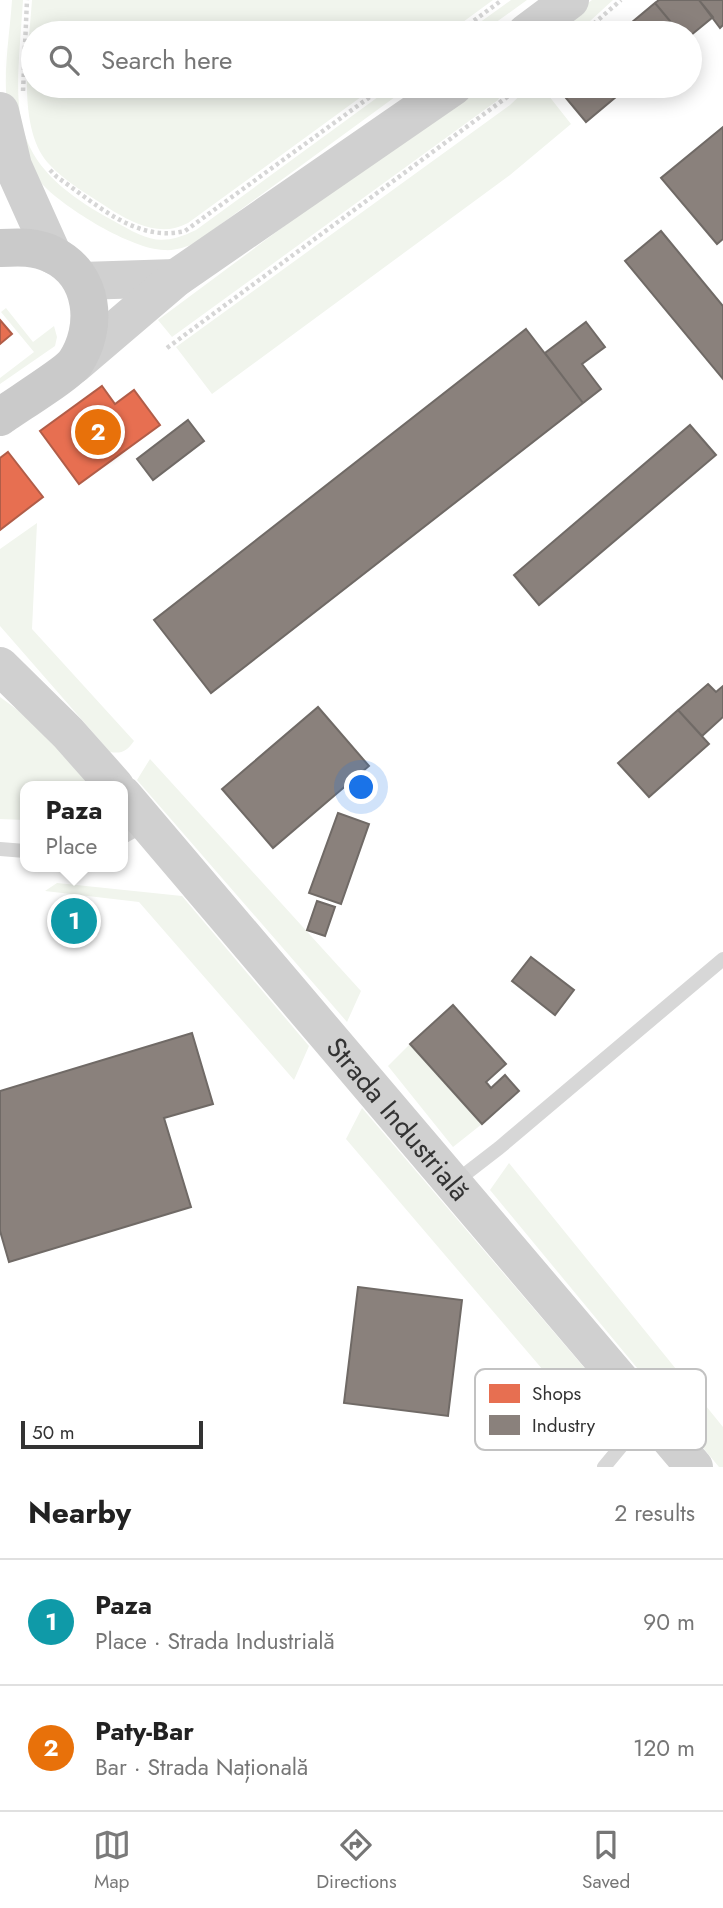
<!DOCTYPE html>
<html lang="en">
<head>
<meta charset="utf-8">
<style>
  body { margin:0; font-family:Jost,sans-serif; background:#f6f6f6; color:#222 }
  .scale { position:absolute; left:21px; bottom:18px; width:182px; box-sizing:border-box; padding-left:7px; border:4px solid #333; border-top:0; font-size:19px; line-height:24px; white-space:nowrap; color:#333; -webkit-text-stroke:5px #fff; paint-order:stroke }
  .you { position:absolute; left:362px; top:788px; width:24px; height:24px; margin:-18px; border:5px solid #fff; border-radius:50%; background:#1a73e8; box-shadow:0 0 0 10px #1a73e833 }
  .badge { display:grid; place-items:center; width:46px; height:46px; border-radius:50%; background:#7a7a7a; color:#fff; font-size:23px; font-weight:700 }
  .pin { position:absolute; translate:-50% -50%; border:4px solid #fff; box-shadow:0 2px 7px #0006 }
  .popup { position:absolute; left:20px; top:781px; width:108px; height:91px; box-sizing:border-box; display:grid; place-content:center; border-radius:14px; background:#fff; filter:drop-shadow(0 2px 5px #0005); font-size:23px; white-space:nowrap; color:#767676 }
  .popup b { font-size:26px; color:#222 }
  .popup::after { content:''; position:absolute; left:50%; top:100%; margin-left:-14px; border:14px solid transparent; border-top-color:#fff }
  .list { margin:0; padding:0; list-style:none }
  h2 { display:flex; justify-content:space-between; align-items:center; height:91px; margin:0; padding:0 28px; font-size:30px }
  h2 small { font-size:23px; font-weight:400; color:#767676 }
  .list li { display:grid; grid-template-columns:46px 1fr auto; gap:21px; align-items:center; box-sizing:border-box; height:126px; padding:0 28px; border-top:2px solid #e0e0e0 }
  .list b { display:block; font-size:26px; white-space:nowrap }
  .list p { margin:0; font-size:23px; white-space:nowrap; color:#767676 }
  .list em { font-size:23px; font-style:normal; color:#767676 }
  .icon { flex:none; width:38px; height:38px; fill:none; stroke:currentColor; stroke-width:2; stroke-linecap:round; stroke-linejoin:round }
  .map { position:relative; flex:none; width:723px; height:1467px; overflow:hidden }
  .search { position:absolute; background:#fff; box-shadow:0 4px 18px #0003; left:21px; right:21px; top:21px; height:77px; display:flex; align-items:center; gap:18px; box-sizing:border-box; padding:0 24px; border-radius:38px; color:#767676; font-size:26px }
  .sheet { height:343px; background:#fff }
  nav { display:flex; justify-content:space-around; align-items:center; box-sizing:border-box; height:98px; border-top:2px solid #e0e0e0; background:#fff; font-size:19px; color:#767676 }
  nav a { display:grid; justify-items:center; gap:4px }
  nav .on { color:#7a7a7a }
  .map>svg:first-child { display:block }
  .green { fill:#f1f5ed }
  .shops { fill:#e76f51; stroke:#b15d48; stroke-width:2 }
  .industry { fill:#8a817c; stroke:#706a66; stroke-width:2 }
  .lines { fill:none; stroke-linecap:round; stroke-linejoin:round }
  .path { stroke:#d6d6d6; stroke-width:4.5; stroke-dasharray:3.5 3.5; stroke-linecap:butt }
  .lane { stroke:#d7d7d7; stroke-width:14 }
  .secondary { stroke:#d0d0d0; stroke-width:38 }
  .primary { stroke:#cacaca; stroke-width:38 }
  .labels { text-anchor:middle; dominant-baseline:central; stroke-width:7; stroke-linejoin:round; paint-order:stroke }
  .street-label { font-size:28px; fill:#333; stroke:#fff }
  .key { fill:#fff; stroke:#c2c2c2; stroke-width:2 }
  .key-label { font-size:19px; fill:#333 }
</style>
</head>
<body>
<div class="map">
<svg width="723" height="1467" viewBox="0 0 723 1467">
  <rect width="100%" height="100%" fill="#fff"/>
  <path class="green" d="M 12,0 L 23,0 C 16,112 1,159 112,220 C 146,239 159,248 196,230 L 393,86 L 410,86 L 195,243 C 186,247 175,251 164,250 C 131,249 66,209 43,185 C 37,178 8,112 7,102 C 3,70 10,32 12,0 Z
    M 32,0 L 493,0 L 448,33 L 33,33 L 33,86 L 376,86 L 188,223 C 162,237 137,225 113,211 C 91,196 66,183 48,163 C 16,127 29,45 32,0 Z
    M 511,0 L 527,0 L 481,33 L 465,33 Z
    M 592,0 L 613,0 L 577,33 L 547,33 Z
    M 478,86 L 489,87 L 501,94 L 498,100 L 172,337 L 158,320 L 470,88 Z
    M 530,86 L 541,86 L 571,124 L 510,175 L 212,394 L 176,347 L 510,105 Z
    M 6,308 L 33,342 L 54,326 L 57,337 L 55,346 L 0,384 L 0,378 L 34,352 L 1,312 Z
    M 37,523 L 32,629 L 134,741 C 127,751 122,754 110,752 L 0,626 L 0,549 Z
    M 0,697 C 34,721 62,748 87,782 L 86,786 L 25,786 L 25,820 L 0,819 Z
    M 150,759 L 361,991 L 347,1022 L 137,780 Z
    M 57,883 L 182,896 L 309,1046 L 294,1080 L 139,902 L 45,891 Z
    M 410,1044 L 482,1124 L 453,1147 L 388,1066 Z
    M 362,1108 L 623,1413 L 587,1448 L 574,1442 L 584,1418 L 346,1139 Z
    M 509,1163 L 723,1427 L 723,1467 L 719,1467 L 490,1190 Z"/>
  <path class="shops" d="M 0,320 L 12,334 L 0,344 Z
    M 102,386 L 115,404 L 134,390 L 160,425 L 79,484 L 40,431 Z
    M 8,452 L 43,497 L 0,530 L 0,458 Z"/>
  <path class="industry" d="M 659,0 L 699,0 L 713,17 L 690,36 L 690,33 L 680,33 L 655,3 Z
    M 699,0 L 723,0 L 723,25 L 720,28 Z
    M 655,3 L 680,33 L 619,33 Z
    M 556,86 L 629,86 L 586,122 Z
    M 723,127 L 723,239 L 717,244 L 661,178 Z
    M 661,231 L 723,306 L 723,379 L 625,261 Z
    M 586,322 L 605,347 L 582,364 L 601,389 L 583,403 L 545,353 Z
    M 526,329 L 583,403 L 211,693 L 154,620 Z
    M 188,420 L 204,441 L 153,480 L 137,459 Z
    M 690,425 L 716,455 L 539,605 L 514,575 Z
    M 708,684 L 716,692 L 723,686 L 723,717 L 702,736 L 678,710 Z
    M 318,707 L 369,766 L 273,848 L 222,789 Z
    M 678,710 L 709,744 L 649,797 L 618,763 Z
    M 338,813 L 369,824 L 341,904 L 309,893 Z
    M 317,901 L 335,907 L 325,936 L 307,930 Z
    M 56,905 L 94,908 L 91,937 L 54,935 Z
    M 531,957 L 574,990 L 555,1015 L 512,981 Z
    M 453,1005 L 506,1064 L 486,1082 L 491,1088 L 505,1075 L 519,1091 L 482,1124 L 410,1044 Z
    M 192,1033 L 213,1104 L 164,1118 L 191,1207 L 9,1262 L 0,1231 L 0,1091 Z
    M 358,1287 L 462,1300 L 448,1416 L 344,1403 Z"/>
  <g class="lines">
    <path class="path" d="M 457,33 L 502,0
      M 583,33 L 621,0
      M 23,91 L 27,0
      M 50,170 L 57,177 C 95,203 136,243 185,231 L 385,86
      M 167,348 L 522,86"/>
    <path class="lane" d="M 123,837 L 146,824
      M 0,849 L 25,851
      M 455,1182 L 499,1148 L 723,959
      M 604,1467 L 647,1415"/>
    <g class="secondary">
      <path d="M 526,33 L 570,0"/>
      <path d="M 0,111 L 13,166 L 53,255"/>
      <path d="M 82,281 L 176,278"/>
      <path d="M 74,365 L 176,278 L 454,86"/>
      <path d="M 0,666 L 68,733 L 115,786"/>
      <path id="s1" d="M 123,795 L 694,1467"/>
    </g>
    <path class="primary" d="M 0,248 C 18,247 36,246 53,255 C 94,275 99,327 75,363 C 67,374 15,406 0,417"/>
  </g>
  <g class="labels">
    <g class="street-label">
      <text stroke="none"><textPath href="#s1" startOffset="425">Strada Industrială</textPath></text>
    </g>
  </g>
  <rect x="475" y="1369" width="231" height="81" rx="10" class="key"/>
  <rect x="489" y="1384" width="31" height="19" fill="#e76f51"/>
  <rect x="489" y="1415" width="31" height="20" fill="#8a817c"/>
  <g class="key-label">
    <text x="532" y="1400">Shops</text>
    <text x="532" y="1432">Industry</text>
  </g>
</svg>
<div class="scale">50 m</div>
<div class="you"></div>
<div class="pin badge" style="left:74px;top:921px;background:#0f9aa8">1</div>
<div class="popup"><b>Paza</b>Place</div>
<div class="pin badge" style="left:98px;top:432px;background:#e8710a">2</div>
<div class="search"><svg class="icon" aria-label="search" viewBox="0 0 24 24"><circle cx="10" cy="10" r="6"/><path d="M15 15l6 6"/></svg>Search here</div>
</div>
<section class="sheet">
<h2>Nearby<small>2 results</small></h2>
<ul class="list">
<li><span class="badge" style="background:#0f9aa8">1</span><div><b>Paza</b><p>Place · Strada Industrială</p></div><em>90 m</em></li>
<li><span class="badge" style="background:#e8710a">2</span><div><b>Paty-Bar</b><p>Bar · Strada Națională</p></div><em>120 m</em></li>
</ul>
</section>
<nav>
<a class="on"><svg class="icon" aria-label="map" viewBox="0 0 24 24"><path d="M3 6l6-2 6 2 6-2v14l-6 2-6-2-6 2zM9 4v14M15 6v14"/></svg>Map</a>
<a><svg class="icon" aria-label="directions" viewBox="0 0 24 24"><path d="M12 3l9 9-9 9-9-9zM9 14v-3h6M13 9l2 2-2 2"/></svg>Directions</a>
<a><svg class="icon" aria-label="saved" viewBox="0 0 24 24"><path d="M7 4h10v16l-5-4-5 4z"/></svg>Saved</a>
</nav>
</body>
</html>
